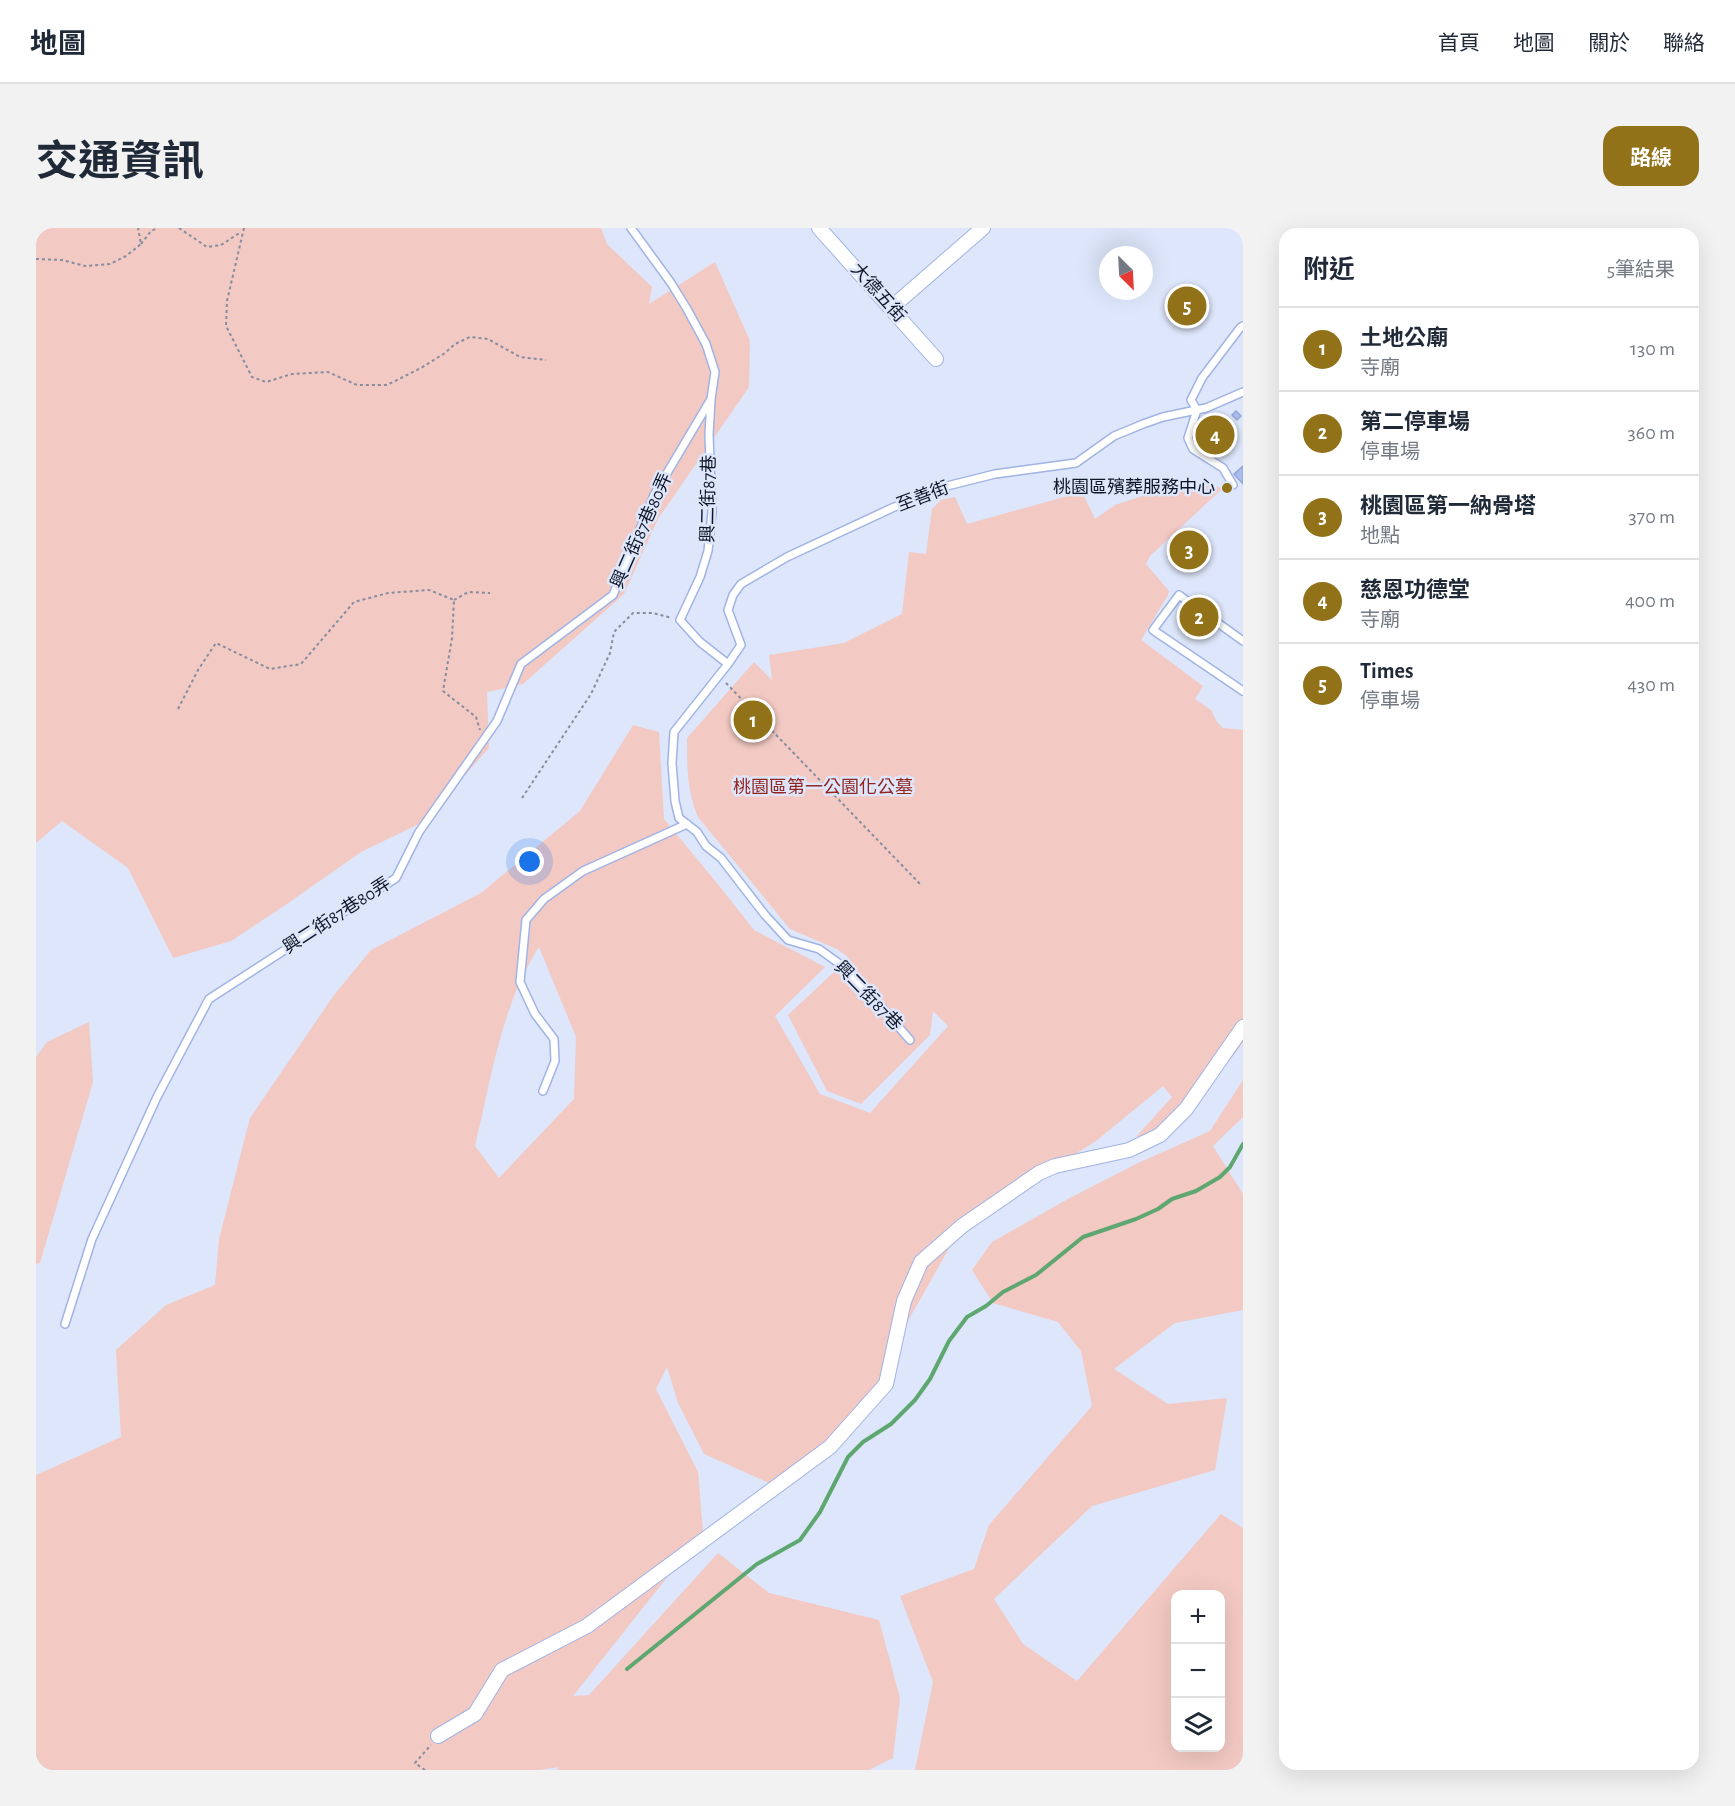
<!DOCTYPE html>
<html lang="zh-TW">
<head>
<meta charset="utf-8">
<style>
  body { margin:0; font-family:"Alegreya Sans","Noto Sans TC",sans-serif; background:#f2f2f3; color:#1f2937 }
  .controls { position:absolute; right:18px; bottom:18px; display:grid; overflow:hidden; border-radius:12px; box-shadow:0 6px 24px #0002 }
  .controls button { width:54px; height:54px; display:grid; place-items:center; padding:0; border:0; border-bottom:2px solid #e0e1e3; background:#fff; color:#1f2937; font:30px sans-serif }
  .compass { position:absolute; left:1063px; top:18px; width:54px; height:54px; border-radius:50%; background:#fff; box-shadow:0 6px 24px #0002; rotate:156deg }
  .you { position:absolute; left:494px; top:634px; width:21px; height:21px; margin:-15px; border:4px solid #fff; border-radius:50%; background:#1a73e8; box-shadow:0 0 0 9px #1a73e833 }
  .badge { display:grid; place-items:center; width:39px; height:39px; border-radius:50%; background:#927218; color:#fff; font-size:20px; font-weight:700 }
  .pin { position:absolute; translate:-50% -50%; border:3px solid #fff; box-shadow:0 2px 6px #0006 }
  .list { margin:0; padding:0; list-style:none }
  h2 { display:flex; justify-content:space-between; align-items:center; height:78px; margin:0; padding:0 24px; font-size:26px }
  h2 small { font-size:20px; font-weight:400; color:#747a83 }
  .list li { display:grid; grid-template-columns:39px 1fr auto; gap:18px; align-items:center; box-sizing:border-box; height:84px; padding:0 24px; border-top:2px solid #e0e1e3 }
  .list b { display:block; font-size:22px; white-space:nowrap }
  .list p { margin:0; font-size:20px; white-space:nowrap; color:#747a83 }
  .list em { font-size:20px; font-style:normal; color:#747a83 }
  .icon { flex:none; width:33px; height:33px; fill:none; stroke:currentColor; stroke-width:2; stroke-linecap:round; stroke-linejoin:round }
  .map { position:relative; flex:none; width:1207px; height:1542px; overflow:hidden; border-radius:18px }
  header { display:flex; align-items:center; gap:36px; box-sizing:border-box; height:84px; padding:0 30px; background:#fff; border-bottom:2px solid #e0e1e3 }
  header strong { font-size:28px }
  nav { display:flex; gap:33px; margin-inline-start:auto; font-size:21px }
  .intro { display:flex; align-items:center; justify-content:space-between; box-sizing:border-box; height:144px; padding:0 36px }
  h1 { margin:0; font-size:42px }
  .button { padding:15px 27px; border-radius:18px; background:#927218; color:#fff; font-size:21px; font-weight:700 }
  main { display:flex; gap:36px; padding:0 36px }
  aside { flex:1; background:#fff; border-radius:18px; box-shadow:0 6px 24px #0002 }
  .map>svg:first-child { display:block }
  .green { fill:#f3c9c3; fill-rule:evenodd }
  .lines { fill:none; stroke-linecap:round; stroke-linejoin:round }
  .stream { stroke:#5ea770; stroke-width:4 }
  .building { fill:#a9bdee; stroke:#93a6d6; stroke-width:1.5 }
  .lane-casing { stroke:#a0b3e4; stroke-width:10 }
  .street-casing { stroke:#a0b3e4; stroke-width:16 }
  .path { stroke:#858da0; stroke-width:2; stroke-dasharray:3 3; stroke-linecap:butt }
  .lane { stroke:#fff; stroke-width:7 }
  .street { stroke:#fff; stroke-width:14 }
  .poi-dot { fill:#927218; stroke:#dde6fa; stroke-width:2 }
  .labels { text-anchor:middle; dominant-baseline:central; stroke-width:5; stroke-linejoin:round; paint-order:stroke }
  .street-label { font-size:18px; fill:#0f1627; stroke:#dde6fa }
  .poi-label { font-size:18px; fill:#0f1627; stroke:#dde6fa; text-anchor:end }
  .park-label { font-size:18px; fill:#932521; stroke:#dde6fa }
</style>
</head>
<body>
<header>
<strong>地圖</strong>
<nav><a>首頁</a><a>地圖</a><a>關於</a><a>聯絡</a></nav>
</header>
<div class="intro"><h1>交通資訊</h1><a class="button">路線</a></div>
<main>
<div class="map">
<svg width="1207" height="1542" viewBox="0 0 1207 1542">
  <rect width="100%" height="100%" fill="#dde6fa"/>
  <path class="green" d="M 0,0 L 565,0 L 571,16 L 616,59 L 613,76 L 679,34 L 714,113 L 713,159 L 622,291 L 588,366 L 487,456 L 451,464 L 453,520 L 387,594 L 325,624 L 248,678 L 195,713 L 137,730 L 92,640 L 26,593 L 0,615 Z
    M 1152,253 L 1187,260 L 1114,328 L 1110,336 L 1133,363 L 1132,367 L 1105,412 L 1167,458 L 1159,471 L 1175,482 L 1181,494 L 1187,500 L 1207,502 L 1207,815 L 1141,899 L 1100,909 L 1136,869 L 1127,858 L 1060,913 L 927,996 L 873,1091 L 836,1178 L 744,1260 L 668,1226 L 642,1175 L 631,1139 L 620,1161 L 662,1244 L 667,1304 L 537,1468 L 553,1467 L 682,1325 L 733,1365 L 843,1392 L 864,1470 L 857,1530 L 833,1542 L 521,1542 L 523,1539 L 503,1542 L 0,1542 L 0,1247 L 85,1209 L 80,1122 L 130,1077 L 179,1057 L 183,1011 L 214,890 L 298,767 L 335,722 L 445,665 L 544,583 L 597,497 L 623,504 L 628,591 L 685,660 L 718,702 L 789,739 L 739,788 L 784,866 L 834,885 L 912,798 L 897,783 L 894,807 L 825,876 L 791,863 L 752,787 L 813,730 L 801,721 L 754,701 L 662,589 C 651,563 651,538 651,510 L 718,434 L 736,452 L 733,427 L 808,415 L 866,386 L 873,324 L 890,326 L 896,281 L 905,272 L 919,269 L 931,296 L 1046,264 L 1059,291 L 1079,277 ZM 503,719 L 540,809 L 538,871 L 463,950 L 439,918 C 455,851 465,778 503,719 Z
    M 53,794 L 57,854 L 4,1035 L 0,1036 L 0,829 L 11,814 Z
    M 1207,852 L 1207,889 L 1177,918 L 1207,966 L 1207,1082 L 1139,1095 L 1078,1141 L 1132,1176 L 1191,1170 L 1179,1242 L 1056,1278 L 958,1371 L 987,1416 L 1041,1453 L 1185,1286 L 1207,1300 L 1207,1542 L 879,1542 L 897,1454 L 864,1368 L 938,1341 L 953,1297 L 1056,1178 L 1045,1123 L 1022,1094 L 957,1075 L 936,1042 L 956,1014 L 1030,972 L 1102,935 L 1174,903 ZM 1140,1366 L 1184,1366 L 1184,1520 L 1140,1520 Z"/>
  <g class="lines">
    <path class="stream" d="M 591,1441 L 721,1336 L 764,1312 L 784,1284 L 812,1229 L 827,1214 L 855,1196 L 879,1172 L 894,1151 L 913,1113 L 931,1089 L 950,1078 L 967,1064 L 1000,1047 L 1047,1009 L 1100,991 L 1122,981 L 1136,971 L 1160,963 L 1184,949 L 1194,939 L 1207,916"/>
  </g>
  <path class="building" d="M 1200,183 L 1205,188 L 1201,192 L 1196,187 Z
    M 1183,189 L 1198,207 L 1176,226 L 1160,207 Z
    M 1207,238 L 1207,256 L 1198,246 Z
    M 1154,302 L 1161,302 L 1174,317 L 1173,326 L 1154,342 L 1145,342 L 1132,328 L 1132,319 Z"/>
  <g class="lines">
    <g class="lane-casing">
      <path id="lane" d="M 595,0 L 635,55 L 651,81 L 670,116 L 679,144 L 675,171 L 673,207 L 676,284 L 672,323 L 664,349 L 644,392 L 664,414 L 692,436 L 638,504 L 636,535 L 639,573 L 643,590 L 661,604 L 670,618 L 685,630 L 729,687 L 752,712 L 783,721 L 808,739 L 842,775 L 874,812
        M 1197,257 L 1187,240 L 1157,221 L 1152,210 L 1161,182 L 1155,172 L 1166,150 L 1204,100 L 1207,98
        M 1207,413 L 1143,367 L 1117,402 L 1207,463
        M 692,436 L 705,417 L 692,382 L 697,367 L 705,356 L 751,329 L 856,280 L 907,259 L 959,246 L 1040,235 L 1078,208 L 1107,196 L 1127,189 L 1170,180 L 1207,164
        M 507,863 L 519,833 L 518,811 L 499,786 L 484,754 L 490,692 L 508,671 L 547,643 L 651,596
        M 29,1096 L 56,1011 L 121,869 L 173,771 L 360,650 L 383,604 L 461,493 L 485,436 L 577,367 L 618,267 L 675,171"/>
    </g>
    <g class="street-casing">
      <path id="street" d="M 783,0 L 900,131
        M 855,80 L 947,0
        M 402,1508 L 439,1486 L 466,1442 L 551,1398 L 794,1219 L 850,1156 L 868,1073 L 885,1034 L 926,998 L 1003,945 L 1019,938 L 1093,922 L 1124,907 L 1150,881 L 1207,799"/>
    </g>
    <path class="path" d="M 143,0 L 171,19 L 185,17 L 205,4
      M 208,0 L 191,73 L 190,98 L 216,149 L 230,154 L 256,146 L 292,144 L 321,157 L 351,157 L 385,140 L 409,125 L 419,116 L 434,109 L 452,111 L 484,129 L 510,132
      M 105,16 L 115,3 L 122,0
      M 0,31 L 26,32 L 49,38 L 74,36 L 90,28 L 105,16 L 102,0
      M 418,372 L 432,364 L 454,365
      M 690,455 L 886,658
      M 142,481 L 162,442 L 180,415 L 234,441 L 265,436 L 318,374 L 352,365 L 393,362 L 418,372 L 416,410 L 407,463 L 440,489 L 444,502
      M 486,570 L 555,466 L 574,425 L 578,404 L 597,385 L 617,385 L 636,390
      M 389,1542 L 379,1535 L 395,1517"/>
    <use href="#lane" class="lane"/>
    <use href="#street" class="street"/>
  </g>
  <circle class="poi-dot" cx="1191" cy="260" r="6"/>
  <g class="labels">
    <g class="street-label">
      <text transform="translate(842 65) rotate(48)">大德五街</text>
      <text transform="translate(887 269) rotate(-21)">至善街</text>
      <text transform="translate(673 271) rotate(-89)">興二街87巷</text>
      <text transform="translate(606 303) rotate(-66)">興二街87巷80弄</text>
      <text transform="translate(301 688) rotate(-33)">興二街87巷80弄</text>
      <text transform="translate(832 768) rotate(46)">興二街87巷</text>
    </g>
    <g class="poi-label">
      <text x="1179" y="260">桃園區殯葬服務中心</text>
    </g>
    <g class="park-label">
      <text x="787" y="560">桃園區第一公園化公墓</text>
    </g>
  </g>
</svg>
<div class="controls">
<button>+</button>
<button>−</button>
<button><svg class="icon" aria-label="layers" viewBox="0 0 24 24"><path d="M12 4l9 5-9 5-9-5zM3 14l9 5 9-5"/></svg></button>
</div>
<svg class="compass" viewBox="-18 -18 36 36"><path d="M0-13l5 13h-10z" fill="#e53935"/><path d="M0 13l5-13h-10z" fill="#747a83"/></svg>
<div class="you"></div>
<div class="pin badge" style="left:717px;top:492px">1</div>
<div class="pin badge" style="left:1163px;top:389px">2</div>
<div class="pin badge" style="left:1153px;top:322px">3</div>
<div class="pin badge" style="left:1179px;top:207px">4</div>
<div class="pin badge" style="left:1151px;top:78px">5</div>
</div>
<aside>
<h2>附近<small>5筆結果</small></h2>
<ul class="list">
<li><span class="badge">1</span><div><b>土地公廟</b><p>寺廟</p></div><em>130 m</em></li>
<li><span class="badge">2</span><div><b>第二停車場</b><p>停車場</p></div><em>360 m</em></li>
<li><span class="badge">3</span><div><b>桃園區第一納骨塔</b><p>地點</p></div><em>370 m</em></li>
<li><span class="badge">4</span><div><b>慈恩功德堂</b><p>寺廟</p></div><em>400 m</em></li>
<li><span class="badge">5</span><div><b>Times</b><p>停車場</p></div><em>430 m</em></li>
</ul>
</aside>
</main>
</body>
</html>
